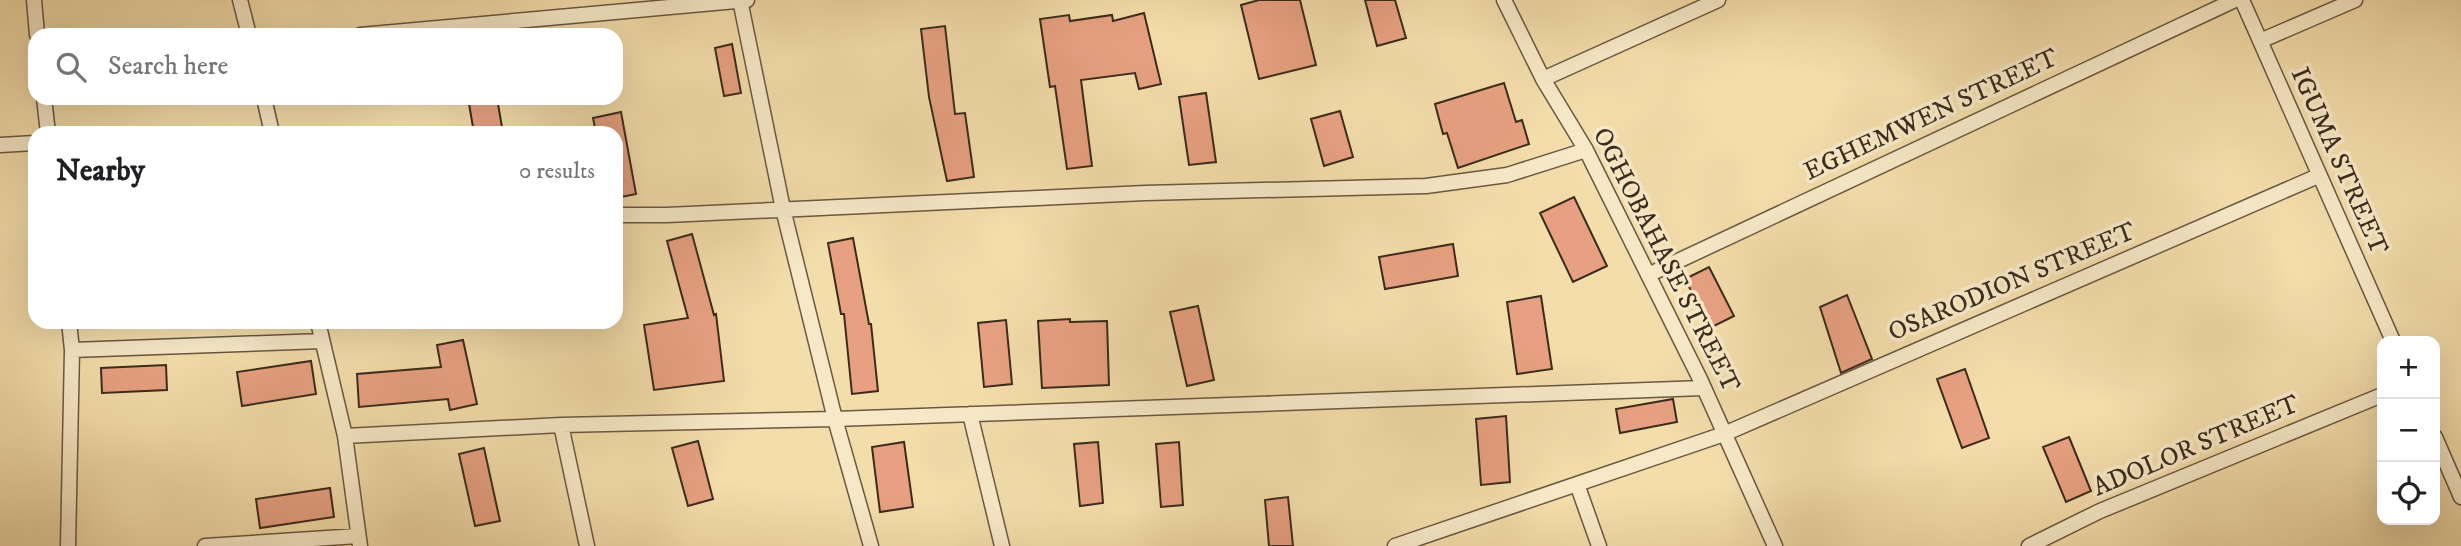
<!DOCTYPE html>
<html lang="en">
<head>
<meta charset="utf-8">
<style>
  body { margin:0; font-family:"IM FELL DW Pica",serif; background:#f2f2f2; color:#202124 }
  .controls { position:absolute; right:21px; bottom:21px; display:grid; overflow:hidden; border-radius:14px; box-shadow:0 7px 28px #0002 }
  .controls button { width:63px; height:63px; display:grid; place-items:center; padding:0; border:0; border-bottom:2px solid #e0e0e0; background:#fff; color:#202124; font:35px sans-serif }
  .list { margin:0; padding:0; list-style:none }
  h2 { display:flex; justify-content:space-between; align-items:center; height:91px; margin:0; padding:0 28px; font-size:30px }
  h2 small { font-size:23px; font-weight:400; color:#757577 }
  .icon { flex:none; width:38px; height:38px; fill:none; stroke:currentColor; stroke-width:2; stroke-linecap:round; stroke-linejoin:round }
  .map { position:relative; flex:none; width:2461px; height:546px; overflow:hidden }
  .search { position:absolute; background:#fff; box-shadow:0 7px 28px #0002; left:28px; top:28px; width:595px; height:77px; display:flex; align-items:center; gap:18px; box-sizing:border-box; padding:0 24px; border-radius:21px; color:#757577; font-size:26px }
  .panel { position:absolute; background:#fff; box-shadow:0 7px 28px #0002; left:28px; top:126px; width:595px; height:203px; border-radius:21px }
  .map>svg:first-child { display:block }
  .building { fill:#e7a182; stroke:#3b2b1c; stroke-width:2 }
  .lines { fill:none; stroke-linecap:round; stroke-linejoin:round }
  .street-casing { stroke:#695840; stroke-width:17 }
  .street { stroke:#f7e9c8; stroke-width:14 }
  .labels { text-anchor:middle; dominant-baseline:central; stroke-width:7; stroke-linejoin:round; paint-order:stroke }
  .street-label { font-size:26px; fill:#3b2b1c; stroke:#f7e9c8 }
</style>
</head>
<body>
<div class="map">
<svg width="2461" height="546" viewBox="0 0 2461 546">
  <rect width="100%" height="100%" fill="#f3ddab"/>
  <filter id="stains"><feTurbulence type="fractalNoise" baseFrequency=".00286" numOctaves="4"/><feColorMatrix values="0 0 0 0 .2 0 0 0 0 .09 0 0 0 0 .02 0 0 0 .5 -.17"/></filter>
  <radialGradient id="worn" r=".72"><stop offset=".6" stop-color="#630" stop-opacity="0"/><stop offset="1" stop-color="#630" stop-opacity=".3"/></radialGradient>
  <path class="building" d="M 1259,0 L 1300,0 L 1316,65 L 1259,79 L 1241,5 Z
    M 1365,0 L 1395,0 L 1406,38 L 1377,46 Z
    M 1144,13 L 1161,84 L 1139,89 L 1135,73 L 1081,80 L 1092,166 L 1067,169 L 1055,86 L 1050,87 L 1040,19 L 1069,15 L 1070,21 L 1112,15 L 1113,21 Z
    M 945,26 L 955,114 L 965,113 L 974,177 L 947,181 L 929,97 L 921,29 Z
    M 732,44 L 741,93 L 724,96 L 715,48 Z
    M 1504,83 L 1516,122 L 1522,120 L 1529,144 L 1458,168 L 1447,133 L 1443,134 L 1435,104 Z
    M 1206,93 L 1216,162 L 1189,165 L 1179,97 Z
    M 468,98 L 497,98 L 503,133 L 474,133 Z
    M 1340,111 L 1353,157 L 1324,166 L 1311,119 Z
    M 621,112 L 636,194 L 616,198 L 616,133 L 596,133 L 593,118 Z
    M 1574,197 L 1607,266 L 1573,282 L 1540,213 Z
    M 692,234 L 714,315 L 716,314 L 724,381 L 654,390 L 644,325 L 688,318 L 667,241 Z
    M 853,238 L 869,324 L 871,324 L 878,391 L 852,394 L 844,314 L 841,314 L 828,243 Z
    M 1453,244 L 1458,276 L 1385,289 L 1379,257 Z
    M 1709,267 L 1734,316 L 1710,328 L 1685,279 Z
    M 1847,295 L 1872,359 L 1841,373 L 1820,307 Z
    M 1541,296 L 1552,369 L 1517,374 L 1507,302 Z
    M 1198,306 L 1214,380 L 1187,386 L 1170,312 Z
    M 1070,319 L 1070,322 L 1107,321 L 1109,385 L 1042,388 L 1038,321 Z
    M 1006,320 L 1012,384 L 984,387 L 978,323 Z
    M 463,340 L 477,404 L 450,410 L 448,399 L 359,407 L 357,374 L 441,367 L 437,345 Z
    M 311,361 L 316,394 L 242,406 L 237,372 Z
    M 166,365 L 167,390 L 102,393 L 101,368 Z
    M 1965,369 L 1989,438 L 1962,448 L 1937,379 Z
    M 1673,399 L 1677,422 L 1620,433 L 1616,409 Z
    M 1506,416 L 1510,482 L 1481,485 L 1476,419 Z
    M 2069,437 L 2091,491 L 2066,502 L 2043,447 Z
    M 698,441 L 713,499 L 688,506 L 672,448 Z
    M 904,442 L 913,507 L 880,512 L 872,447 Z
    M 1098,442 L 1103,503 L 1080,506 L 1074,444 Z
    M 1179,442 L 1183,505 L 1161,507 L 1156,444 Z
    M 484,448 L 500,521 L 475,526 L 459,454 Z
    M 330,488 L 334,517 L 260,528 L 256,499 Z
    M 1288,497 L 1293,546 L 1269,546 L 1265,500 Z"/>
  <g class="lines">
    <g class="street-casing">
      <path id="street" d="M 34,0 L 37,35
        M 240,0 L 249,35
        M 740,0 L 783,209 L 835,419 L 871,546
        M 1504,0 L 1543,79 L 1586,150 L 1700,379 L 1775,546
        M 2242,0 L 2393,341
        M 360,35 L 747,0
        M 2260,41 L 2355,0
        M 1543,79 L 1718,0
        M 44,98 L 48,133
        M 264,98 L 272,133
        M 0,145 L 35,143
        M 616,215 L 667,215 L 1145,193 L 1426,186 L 1507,175 L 1586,150
        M 1648,275 L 2235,0
        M 318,322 L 345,436 L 360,546
        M 72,350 L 322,341
        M 970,414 L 1002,546
        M 561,425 L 587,546
        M 345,436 L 561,425 L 835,419 L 1703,388
        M 2435,437 L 2461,497
        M 1577,484 L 1599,546
        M 68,546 L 72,350 L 69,322
        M 205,546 L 358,536
        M 1395,546 L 1724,434 L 2318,176
        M 2029,546 L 2100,511 L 2382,395"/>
    </g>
    <use href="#street" class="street"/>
  </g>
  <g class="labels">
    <g class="street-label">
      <text transform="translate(1931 115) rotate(-25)">EGHEMWEN STREET</text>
      <text transform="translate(2339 161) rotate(66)">IGUMA STREET</text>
      <text transform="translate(1666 260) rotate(63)">OGHOBAHASE STREET</text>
      <text transform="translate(2012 282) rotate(-23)">OSARODION STREET</text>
      <text transform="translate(2196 446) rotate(-23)">ADOLOR STREET</text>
    </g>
  </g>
  <rect width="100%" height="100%" filter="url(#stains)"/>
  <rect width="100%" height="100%" fill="url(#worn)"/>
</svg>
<div class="controls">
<button>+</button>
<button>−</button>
<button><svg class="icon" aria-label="locate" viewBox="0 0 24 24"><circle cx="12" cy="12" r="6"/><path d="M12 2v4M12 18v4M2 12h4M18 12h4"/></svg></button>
</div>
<div class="search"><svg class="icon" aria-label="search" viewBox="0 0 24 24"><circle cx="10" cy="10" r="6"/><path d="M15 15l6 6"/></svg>Search here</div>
<section class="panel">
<h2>Nearby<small>0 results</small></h2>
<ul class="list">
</ul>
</section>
</div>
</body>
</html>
